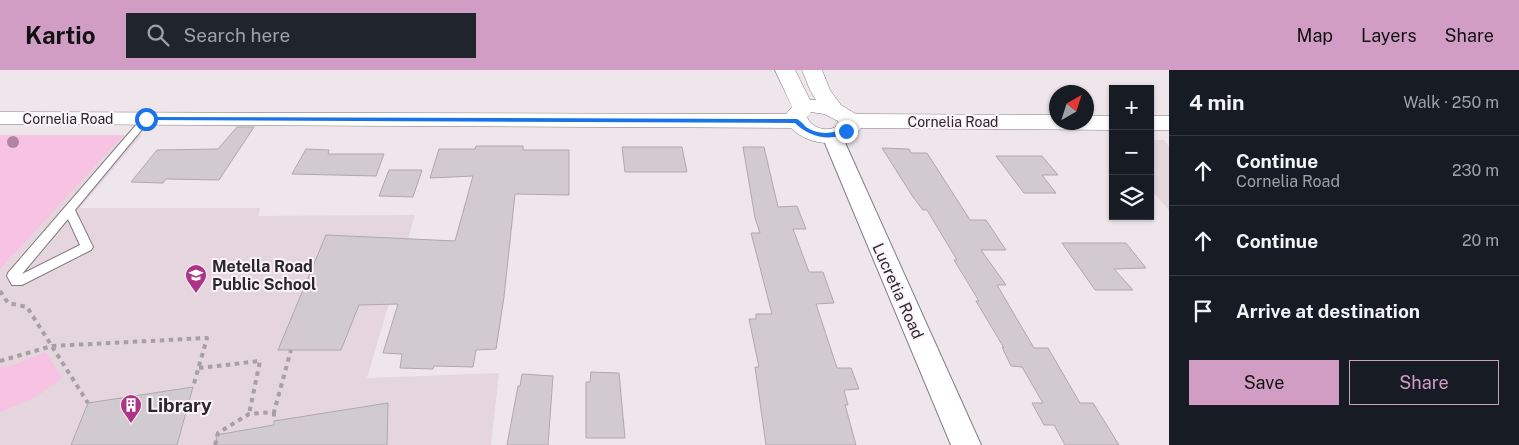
<!DOCTYPE html>
<html lang="en">
<head>
<meta charset="utf-8">
<style>
  body { margin:0; font-family:"Public Sans",sans-serif; background:#20242c; color:#f1f3f6 }
  .controls { position:absolute; right:15px; top:15px; display:grid; overflow:hidden; border-radius:0px; box-shadow:0 1px 4px #0004 }
  .controls button { width:45px; height:45px; display:grid; place-items:center; padding:0; border:0; border-bottom:1px solid #363941; background:#171b24; color:#f1f3f6; font:25px sans-serif }
  .compass { position:absolute; left:1049px; top:15px; width:45px; height:45px; border-radius:50%; background:#171b24; box-shadow:0 1px 4px #0004; rotate:39deg }
  .stop { position:absolute; width:15px; height:15px; margin:-11px; border:4px solid #1a73e8; border-radius:50%; background:#fff }
  .stop.end { background:#1a73e8; border-color:#fff; box-shadow:0 1px 5px #0008 }
  .list { margin:0; padding:0; list-style:none }
  h2 { display:flex; justify-content:space-between; align-items:center; height:65px; margin:0; padding:0 20px; font-size:21px }
  h2 small { font-size:16px; font-weight:400; color:#9ea1a6 }
  .list li { display:grid; grid-template-columns:32px 1fr auto; gap:15px; align-items:center; box-sizing:border-box; height:70px; padding:0 20px; border-top:1px solid #363941 }
  .list b { display:block; font-size:19px; white-space:nowrap }
  .list p { margin:0; font-size:16px; white-space:nowrap; color:#9ea1a6 }
  .list em { font-size:16px; font-style:normal; color:#9ea1a6 }
  .actions { display:flex; gap:10px; padding:15px 20px }
  .actions a { flex:1; padding:11px 0; border:1px solid #d29dc5; border-radius:0px; text-align:center; font-size:18px; color:#d29dc5 }
  .actions .main { background:#d29dc5; color:#111 }
  .icon { flex:none; width:28px; height:28px; fill:none; stroke:currentColor; stroke-width:2; stroke-linecap:round; stroke-linejoin:round }
  .map { position:relative; flex:none; width:1169px; height:375px; overflow:hidden }
  header { display:flex; align-items:center; gap:30px; box-sizing:border-box; height:70px; padding:0 25px; background:#d29dc5; color:#111 }
  header strong { font-size:24px }
  nav { display:flex; gap:28px; margin-inline-start:auto; font-size:18px }
  .search { width:350px; height:45px; background:#20242c; display:flex; align-items:center; gap:12px; box-sizing:border-box; padding:0 18px; border-radius:0px; color:#9ea1a6; font-size:19px }
  main { display:flex }
  aside { flex:1; background:#171b24 }
  .map>svg:first-child { display:block }
  .built { fill:#e5d6de }
  .green { fill:#f8c2e3 }
  .building { fill:#d1cace; stroke:#afa8ac }
  .lines { fill:none; stroke-linecap:round; stroke-linejoin:round }
  .lane-casing { stroke:#837c80; stroke-width:2 }
  .street-casing { stroke:#837c80; stroke-width:2 }
  .secondary-casing { stroke:#837c80; stroke-width:1 }
  .path { stroke:#a6a0a3; stroke-width:4; stroke-dasharray:4.5 4.5; stroke-linecap:butt }
  .lane { fill:#fff; fill-rule:evenodd }
  .street { fill:#fff; fill-rule:evenodd }
  .secondary { fill:#fff; fill-rule:evenodd }
  .tree { fill:#b085a1 }
  .route { fill:#1a73e8 }
  .labels { text-anchor:middle; dominant-baseline:central; stroke-width:4; stroke-linejoin:round; paint-order:stroke }
  .far-street-label { font-size:14px; fill:#2b282a; stroke:#fbf3f8 }
  .poi-label { font-size:16px; font-weight:bold; fill:#2b282a; stroke:#fbf3f8; text-anchor:start }
  .street-label { font-size:16px; fill:#2b282a; stroke:#fbf3f8 }
  .near-poi-label { font-size:19px; font-weight:bold; fill:#2b282a; stroke:#fbf3f8; text-anchor:start }
</style>
</head>
<body>
<header>
<strong>Kartio</strong>
<div class="search"><svg class="icon" aria-label="search" viewBox="0 0 24 24"><circle cx="10" cy="10" r="6"/><path d="M15 15l6 6"/></svg>Search here</div>
<nav><a>Map</a><a>Layers</a><a>Share</a></nav>
</header>
<main>
<div class="map">
<svg width="1169" height="375" viewBox="0 0 1169 375">
  <rect width="100%" height="100%" fill="#eee6ea"/>
  <path class="built" d="M 0,65 L 142,65 L 80,138 L 260,138 L 258,146 L 415,145 L 367,308 L 499,303 L 491,375 L 0,375 Z
    M 1150,70 L 1164,70 L 1169,76 L 1169,140 L 1150,119 Z"/>
  <path class="green" d="M 0,65 L 124,65 L 0,199 Z
    M 46,282 L 62,308 L 36,327 L 0,342 L 0,297 L 11,296 Z"/>
  <path class="building" d="M 237,57 L 254,57 L 219,110 L 166,109 L 163,113 L 131,112 L 157,80 L 218,79 Z
    M 476,76 L 523,76 L 523,80 L 569,80 L 569,125 L 515,124 L 504,227 L 496,279 L 476,280 L 473,297 L 434,296 L 433,299 L 400,298 L 402,284 L 383,283 L 398,234 L 359,235 L 341,280 L 278,280 L 326,165 L 455,171 L 473,106 L 430,108 L 439,79 L 475,79 Z
    M 622,77 L 682,77 L 687,102 L 625,102 Z
    M 743,77 L 764,77 L 778,137 L 797,136 L 806,159 L 793,159 L 809,202 L 823,202 L 834,233 L 816,234 L 837,298 L 851,298 L 859,319 L 844,320 L 848,335 L 845,335 L 856,375 L 766,375 L 755,297 L 759,297 L 749,249 L 756,249 L 756,244 L 772,244 L 751,163 L 760,163 L 755,148 Z
    M 882,78 L 909,79 L 911,83 L 927,83 L 970,150 L 986,150 L 1006,180 L 981,180 L 1006,215 L 997,215 L 1034,278 L 1048,278 L 1080,333 L 1093,333 L 1119,375 L 1065,375 L 1054,355 L 1044,355 L 1032,333 L 1043,333 L 1022,297 L 1011,296 L 1002,277 L 1004,278 L 976,231 L 979,231 L 954,190 L 957,190 L 927,140 L 923,140 L 913,127 Z
    M 306,79 L 329,80 L 328,84 L 384,84 L 376,106 L 292,104 Z
    M 996,86 L 1042,86 L 1058,105 L 1042,105 L 1056,123 L 1024,123 Z
    M 389,100 L 422,100 L 413,127 L 379,126 Z
    M 1062,173 L 1126,173 L 1146,198 L 1114,199 L 1133,220 L 1095,220 Z
    M 591,302 L 619,303 L 625,368 L 586,368 L 586,312 L 590,312 Z
    M 522,304 L 553,306 L 548,375 L 507,375 L 518,316 L 520,316 Z
    M 193,317 L 177,375 L 71,375 L 88,333 Z
    M 388,333 L 387,375 L 217,375 L 216,365 L 274,355 L 274,351 Z"/>
  <g class="lines">
    <g class="lane-casing">
      <path id="lane" d="M 146,46 L 151,49 L 149,51 L 75,140 L 93,177 L 91,180 L 22,215 L 12,215 L 7,206 L 8,203 L 143,47 ZM 68,149 L 80,175 L 22,204 Z"/>
    </g>
    <g class="street-casing">
      <path id="street" d="M 832,60 L 839,62 L 842,66 L 981,375 L 951,375 L 822,66 L 825,62 Z"/>
    </g>
    <g class="secondary-casing">
      <path id="secondary" d="M 775,0 L 795,0 L 810,30 L 816,30 L 810,20 L 802,0 L 822,0 L 830,20 L 841,35 L 856,44 L 1056,45 L 1056,52 L 1086,52 L 1086,46 L 1113,46 L 1113,60 L 861,58 C 845,80 808,76 791,58 L 0,54 L 0,42 L 786,44 L 792,37 ZM 811,42 L 824,44 L 838,51 L 839,55 C 828,63 812,59 807,47 Z
        M 1150,46 L 1169,46 L 1169,60 L 1150,60 Z"/>
    </g>
    <path class="path" d="M 0,221 L 8,233 L 27,237 L 88,333
      M 0,291 L 52,276 L 207,268 L 193,317
      M 199,298 L 260,291 L 249,344
      M 274,342 L 274,351
      M 215,375 L 218,363 L 249,344 L 274,342 L 291,280"/>
    <use href="#lane" class="lane"/>
    <use href="#street" class="street"/>
    <use href="#secondary" class="secondary"/>
  </g>
  <circle class="tree" cx="13" cy="72" r="6"/>
  <path class="route" d="M 146,47 L 797,49 C 801,51 803,54 806,57 C 819,66 833,63 846,59 L 850,61 C 832,73 809,67 795,53 L 144,50 L 143,49 Z"/>
  <defs>
    <g id="school-pin" transform="scale(1.125)"><path d="M0 17L-7.5 6A9.5 9.5 0 1 1 7.5 6Z" fill="#ac3489" stroke="#fbf3f8"/><path d="M0-5L7-2L0 1L-7-2ZM-4 1L0 2.5L4 1V4Q0 6-4 4Z" fill="#fff"/></g>
    <g id="building-pin" transform="scale(1.125)"><path d="M0 17L-7.5 6A9.5 9.5 0 1 1 7.5 6Z" fill="#ac3489" stroke="#fbf3f8"/><path d="M-4-6H4V6H1V3H-1V6H-4ZM-2.5-4.3h1.7v1.8h-1.7ZM.8-4.3h1.7v1.8H.8ZM-2.5-1h1.7V.8h-1.7ZM.8-1h1.7V.8H.8Z" fill="#fff"/></g>
  </defs>
  <g fill-rule="evenodd">
    <use href="#school-pin" x="196" y="205"/>
    <use href="#building-pin" x="131" y="335"/>
  </g>
  <g class="labels">
    <g class="far-street-label">
      <text x="68" y="49">Cornelia Road</text>
      <text x="953" y="52">Cornelia Road</text>
    </g>
    <g class="poi-label">
      <text x="212" y="196">Metella Road<tspan x="212" dy="18">Public School</tspan></text>
    </g>
    <g class="street-label">
      <text transform="translate(898 221) rotate(66)">Lucretia Road</text>
    </g>
    <g class="near-poi-label">
      <text x="147" y="335">Library</text>
    </g>
  </g>
</svg>
<div class="controls">
<button>+</button>
<button>−</button>
<button><svg class="icon" aria-label="layers" viewBox="0 0 24 24"><path d="M12 4l9 5-9 5-9-5zM3 14l9 5 9-5"/></svg></button>
</div>
<svg class="compass" viewBox="-18 -18 36 36"><path d="M0-13l5 13h-10z" fill="#e53935"/><path d="M0 13l5-13h-10z" fill="#9ea1a6"/></svg>
<div class="stop" style="left:146px;top:49px"></div>
<div class="stop end" style="left:846px;top:61px"></div>
</div>
<aside>
<h2>4 min<small>Walk · 250 m</small></h2>
<ul class="list">
<li><svg class="icon" aria-label="ahead" viewBox="0 0 24 24"><path d="M12 20V5M6 11l6-6 6 6"/></svg><div><b>Continue</b><p>Cornelia Road</p></div><em>230 m</em></li>
<li><svg class="icon" aria-label="ahead" viewBox="0 0 24 24"><path d="M12 20V5M6 11l6-6 6 6"/></svg><div><b>Continue</b></div><em>20 m</em></li>
<li><svg class="icon" aria-label="arrive" viewBox="0 0 24 24"><path d="M6 21V4h12l-3 4 3 4H6"/></svg><div><b>Arrive at destination</b></div></li>
</ul>
<div class="actions"><a class="main">Save</a><a>Share</a></div>
</aside>
</main>
</body>
</html>
